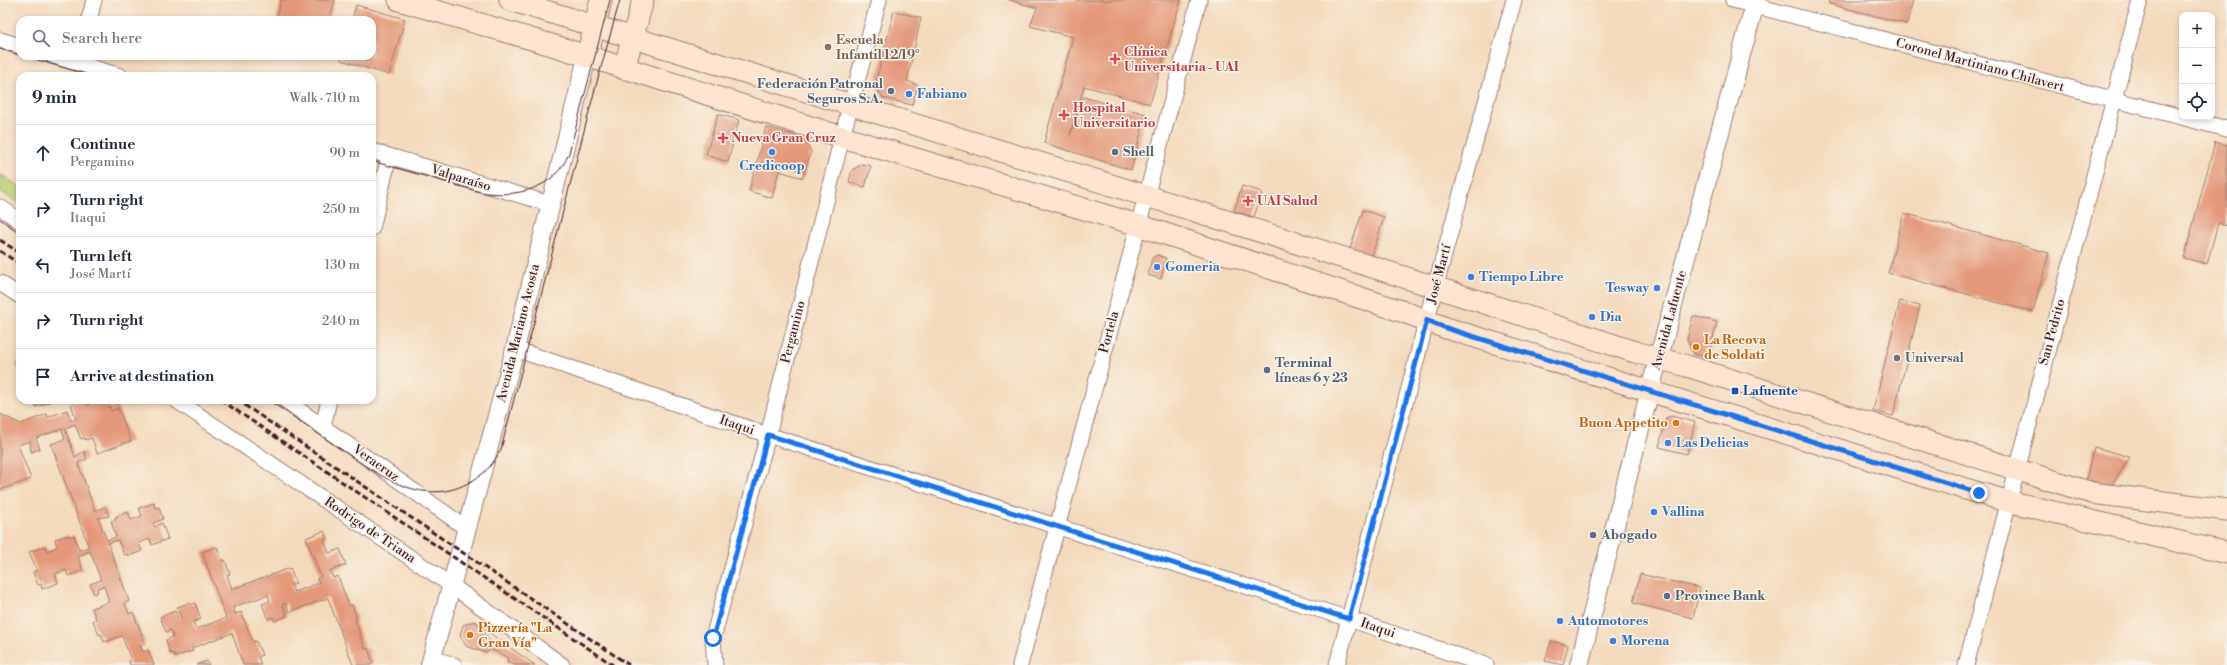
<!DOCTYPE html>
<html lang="en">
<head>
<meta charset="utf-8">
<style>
  body { margin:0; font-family:"Libre Bodoni",serif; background:#f6f6f7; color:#1f2937 }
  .controls { position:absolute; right:12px; top:12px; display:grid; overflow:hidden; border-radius:8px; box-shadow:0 2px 6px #0003 }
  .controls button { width:36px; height:36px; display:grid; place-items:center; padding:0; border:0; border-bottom:1px solid #e0e1e3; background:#fff; color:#1f2937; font:20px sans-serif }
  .stop { position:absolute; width:12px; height:12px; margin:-9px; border:3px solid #1a73e8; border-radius:50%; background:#fff }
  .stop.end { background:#1a73e8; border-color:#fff; box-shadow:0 1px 4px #0008 }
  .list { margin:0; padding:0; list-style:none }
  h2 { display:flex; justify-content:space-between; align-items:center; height:52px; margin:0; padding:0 16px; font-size:17px }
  h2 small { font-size:13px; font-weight:400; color:#747a83 }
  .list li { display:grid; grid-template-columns:26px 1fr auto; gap:12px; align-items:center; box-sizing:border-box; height:56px; padding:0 16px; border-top:1px solid #e0e1e3 }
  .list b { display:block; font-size:15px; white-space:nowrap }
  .list p { margin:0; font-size:13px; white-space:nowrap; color:#747a83 }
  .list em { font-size:13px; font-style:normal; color:#747a83 }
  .icon { flex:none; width:22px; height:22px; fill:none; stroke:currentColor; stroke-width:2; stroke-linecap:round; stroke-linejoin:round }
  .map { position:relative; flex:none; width:2227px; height:665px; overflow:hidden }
  .search { position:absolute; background:#fff; box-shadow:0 2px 6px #0003; left:16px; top:16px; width:360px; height:44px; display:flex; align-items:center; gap:10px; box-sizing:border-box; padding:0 14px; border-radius:12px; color:#747a83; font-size:15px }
  .panel { position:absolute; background:#fff; box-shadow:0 2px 6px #0003; left:16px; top:72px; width:360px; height:332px; border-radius:12px }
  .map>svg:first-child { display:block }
  .green { fill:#b9cb6e; stroke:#82754c }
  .building { fill:#e49878 }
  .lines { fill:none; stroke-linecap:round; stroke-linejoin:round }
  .minor-casing { stroke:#9e7c74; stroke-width:17 }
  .tertiary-casing { stroke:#9e7c74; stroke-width:20 }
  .secondary-casing { stroke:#9e7c74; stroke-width:23 }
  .minor { stroke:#fff; stroke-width:15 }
  .tertiary { stroke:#fff; stroke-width:18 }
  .secondary { stroke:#fde4d1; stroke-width:21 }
  .tram { stroke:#4a1f2b; stroke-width:1 }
  .rail { stroke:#4a1f2b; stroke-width:3; stroke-dasharray:6 3; stroke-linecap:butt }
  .route { stroke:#1a73e8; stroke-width:5 }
  .education-dot { fill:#8d6e63; stroke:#f7f3e8; stroke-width:1.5 }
  .health-dot { fill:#e0444e; stroke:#f7f3e8; stroke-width:1.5 }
  .service-dot { fill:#5c6f8a; stroke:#f7f3e8; stroke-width:1.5 }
  .shop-dot { fill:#3f7fe0; stroke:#f7f3e8; stroke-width:1.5 }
  .food-dot { fill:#e8710a; stroke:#f7f3e8; stroke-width:1.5 }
  .worship-dot { fill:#6b7280; stroke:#f7f3e8; stroke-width:1.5 }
  .transit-dot { fill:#1a4fb4; stroke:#f7f3e8; stroke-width:1.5 }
  .labels { text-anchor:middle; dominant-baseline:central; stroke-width:3; stroke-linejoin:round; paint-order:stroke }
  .education-label { font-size:13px; font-weight:bold; fill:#785e54; stroke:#f7f3e8; text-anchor:start }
  .health-label { font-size:13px; font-weight:bold; fill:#be3a42; stroke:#f7f3e8; text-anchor:start }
  .street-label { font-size:13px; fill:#4a1f2b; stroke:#f7f3e8 }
  .service-label { font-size:13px; font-weight:bold; fill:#4e5e75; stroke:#f7f3e8; text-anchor:start }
  .shop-label { font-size:13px; font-weight:bold; fill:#366cbe; stroke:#f7f3e8; text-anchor:start }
  .food-label { font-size:13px; font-weight:bold; fill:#c56008; stroke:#f7f3e8; text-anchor:start }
  .worship-label { font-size:13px; font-weight:bold; fill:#5b616d; stroke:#f7f3e8; text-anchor:start }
  .transit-label { font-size:13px; font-weight:bold; fill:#164399; stroke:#f7f3e8; text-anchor:start }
</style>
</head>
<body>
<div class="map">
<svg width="2227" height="665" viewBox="0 0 2227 665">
  <rect width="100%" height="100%" fill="#f7f3e8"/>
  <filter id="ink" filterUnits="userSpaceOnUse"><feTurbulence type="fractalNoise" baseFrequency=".025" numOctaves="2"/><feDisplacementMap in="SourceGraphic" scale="8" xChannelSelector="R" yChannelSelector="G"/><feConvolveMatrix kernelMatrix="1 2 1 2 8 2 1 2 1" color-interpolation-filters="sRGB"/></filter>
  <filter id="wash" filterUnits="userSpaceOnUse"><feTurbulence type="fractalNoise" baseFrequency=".012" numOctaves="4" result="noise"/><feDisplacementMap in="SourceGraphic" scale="16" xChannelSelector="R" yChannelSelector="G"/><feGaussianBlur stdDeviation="0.9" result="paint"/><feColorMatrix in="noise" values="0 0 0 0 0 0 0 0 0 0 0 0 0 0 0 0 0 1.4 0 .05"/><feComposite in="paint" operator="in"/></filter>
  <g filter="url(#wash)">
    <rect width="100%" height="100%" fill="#f3dabc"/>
    <path class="green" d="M 372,170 L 378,172 L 372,194 Z
      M 0,174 L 20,187 L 20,205 L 0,191 Z"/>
    <g id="blocks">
      <path class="building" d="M 281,0 L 335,0 L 329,20 L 276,20 Z
        M 1009,0 L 1181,0 L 1150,104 L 1084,86 L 1070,135 L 1083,97 L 1146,114 L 1131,170 L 1044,143 L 1073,37 L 1030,26 L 1037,8 Z
        M 1829,0 L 1913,0 L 1907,24 L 1829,4 Z
        M 356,5 L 405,19 L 389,75 L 341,60 L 342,56 L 372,56 L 372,20 L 352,20 Z
        M 894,11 L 921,18 L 907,81 L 918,85 L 912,105 L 883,98 L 875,85 Z
        M 718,114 L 739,120 L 728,162 L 706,155 Z
        M 766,127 L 802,137 L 811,151 L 803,178 L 779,171 L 772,198 L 749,191 Z
        M 2215,142 L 2227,145 L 2227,226 L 2218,223 L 2207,264 L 2184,258 Z
        M 863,164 L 871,166 L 865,187 L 849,182 L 852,170 Z
        M 1242,186 L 1262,192 L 1254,217 L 1234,211 Z
        M 1363,210 L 1384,217 L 1372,256 L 1350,249 Z
        M 1904,213 L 2049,253 L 2033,312 L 1888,273 Z
        M 1157,255 L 1166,258 L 1161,279 L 1148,275 L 1152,258 Z
        M 1900,301 L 1920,306 L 1893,416 L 1873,411 Z
        M 1693,316 L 1717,322 L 1708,358 L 1694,354 L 1687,339 Z
        M 20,362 L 20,373 L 16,363 Z
        M 30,400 L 50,400 L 50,402 L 36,407 L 34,402 L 31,403 Z
        M 82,400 L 86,400 L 88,405 L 99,400 L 120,400 L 121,403 L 109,407 L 111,411 L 118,408 L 131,441 L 97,453 L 92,438 L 86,440 L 85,438 L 81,439 L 75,424 L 65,428 L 75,457 L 84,451 L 87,459 L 78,463 L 95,511 L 105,507 L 109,516 L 98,518 L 107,540 L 116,537 L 111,521 L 116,520 L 115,517 L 128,512 L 131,520 L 142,516 L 139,508 L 154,503 L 155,508 L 159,507 L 163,519 L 153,523 L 154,527 L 162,523 L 168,539 L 152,545 L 150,539 L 139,543 L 142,551 L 129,556 L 129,554 L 124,555 L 118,540 L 108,543 L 129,601 L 125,603 L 129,614 L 133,612 L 145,643 L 140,645 L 143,652 L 148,650 L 154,665 L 130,665 L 129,661 L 131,660 L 122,636 L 104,642 L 101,634 L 99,635 L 93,621 L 96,619 L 92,608 L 109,602 L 104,586 L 97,588 L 98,592 L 94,594 L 90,584 L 101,580 L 90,551 L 78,556 L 83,570 L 68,576 L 66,570 L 55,574 L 58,583 L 42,589 L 41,584 L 38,585 L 33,572 L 37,570 L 29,552 L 45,546 L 47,551 L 57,547 L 55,539 L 68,535 L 69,537 L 74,535 L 79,550 L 89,547 L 51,444 L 65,439 L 62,429 L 36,438 L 40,449 L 31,452 L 30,441 L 18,445 L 31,479 L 0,490 L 0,414 L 21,424 L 47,414 L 48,417 L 67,410 L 71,421 L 76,419 L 71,404 Z
        M 1671,416 L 1695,422 L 1687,454 L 1659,447 L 1666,418 Z
        M 2094,447 L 2130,457 L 2111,486 L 2086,480 Z
        M 324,531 L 327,539 L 324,540 L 329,553 L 340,549 L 346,565 L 330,571 L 333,578 L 338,576 L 349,606 L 352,605 L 357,619 L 355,620 L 365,649 L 368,648 L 373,663 L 371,665 L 353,665 L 328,598 L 289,612 L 286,603 L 283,604 L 287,616 L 274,621 L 273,617 L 268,619 L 262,604 L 270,601 L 268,595 L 233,607 L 235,614 L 241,612 L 253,642 L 256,641 L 262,655 L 258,657 L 261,665 L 243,665 L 232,633 L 192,648 L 193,651 L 175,657 L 173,653 L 170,654 L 166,640 L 173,637 L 171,630 L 166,632 L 160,617 L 175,611 L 178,619 L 181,618 L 177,607 L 189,603 L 190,605 L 195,603 L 201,619 L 193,622 L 196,629 L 226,618 L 202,552 L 217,547 L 222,561 L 225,560 L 230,574 L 227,575 L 232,589 L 290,568 L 296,584 L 291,585 L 294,592 L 319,583 L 317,578 L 321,577 L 306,538 Z
        M 1640,574 L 1700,588 L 1693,618 L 1633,603 Z
        M 474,621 L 495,637 L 535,665 L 515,665 L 507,662 L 508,657 L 490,649 L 487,653 L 466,646 L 460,635 L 463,625 Z
        M 1551,641 L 1568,645 L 1563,665 L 1545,661 Z
        M 207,661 L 209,665 L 196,665 Z"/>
    </g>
  </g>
  <g filter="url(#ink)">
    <use href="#blocks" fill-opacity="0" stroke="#9e7c74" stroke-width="1"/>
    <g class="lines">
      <g class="minor-casing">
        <path id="minor" d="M 1733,0 L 2227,129
          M 89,20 L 94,0
          M 0,40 L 20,46
          M 53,56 L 120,76
          M 372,151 L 550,204
          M 0,207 L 20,221
          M 372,228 L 389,156
          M 0,283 L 20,296
          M 515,349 L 768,435 L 1349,619 L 1486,665
          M 176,400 L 451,585 L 562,665
          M 285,400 L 466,528
          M 323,426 L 329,400
          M 432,658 L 454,665
          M 715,665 L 713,638 L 768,435 L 842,137 L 879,0
          M 1020,665 L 1199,0
          M 1337,665 L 1435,288 L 1514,0
          M 1966,665 L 2140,0"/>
      </g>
      <g class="tertiary-casing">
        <path id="tertiary" d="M 430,665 L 515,349 L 587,57
          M 1579,665 L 1654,375 L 1756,0"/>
      </g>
      <g class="secondary-casing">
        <path id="secondary" d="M 399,0 L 555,46 L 842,137 L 1138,225 L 1407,313 L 1446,328 L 1979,493 L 2007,501 L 2227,553
          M 510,0 C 886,116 1262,229 1635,352 L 1687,366 L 2092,493 L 2227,510
          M 587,57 L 601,0
          M 624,69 L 643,0"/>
      </g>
      <use href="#minor" class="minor"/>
      <use href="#tertiary" class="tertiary"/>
      <use href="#secondary" class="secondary"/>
      <path class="tram" d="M 0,49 L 20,55
        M 24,56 L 93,76
        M 372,161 L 480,192 C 515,198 555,190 569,153 L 610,0
        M 0,219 L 20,233
        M 268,400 C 291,415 314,431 336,446 C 375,472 420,509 468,483 C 484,475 493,465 501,449 L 595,89 L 620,0"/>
      <path class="rail" d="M 0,240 L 20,253
        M 0,251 L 20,264
        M 221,400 L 613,665
        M 237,400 L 629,665"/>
    </g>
  </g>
  <g class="lines" filter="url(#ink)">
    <path class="route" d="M 713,638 L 768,435 L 1349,619 L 1427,320 L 1446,328 L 1979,493"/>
  </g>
  <circle class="education-dot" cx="828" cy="47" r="4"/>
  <g class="health-dot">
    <path d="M1113 53h4v4h4v4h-4v4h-4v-4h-4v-4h4z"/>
    <path d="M1062 109h4v4h4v4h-4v4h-4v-4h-4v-4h4z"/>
    <path d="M721 132h4v4h4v4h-4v4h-4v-4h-4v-4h4z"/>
    <path d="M1246 195h4v4h4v4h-4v4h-4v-4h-4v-4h4z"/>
  </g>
  <g class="service-dot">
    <circle cx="891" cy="91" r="4"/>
    <circle cx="1115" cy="152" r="4"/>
    <circle cx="1267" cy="370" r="4"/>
    <circle cx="1593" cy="535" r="4"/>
    <circle cx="1667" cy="596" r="4"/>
  </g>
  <g class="shop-dot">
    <circle cx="909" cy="94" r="4"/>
    <circle cx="772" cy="152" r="4"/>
    <circle cx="1157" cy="267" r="4"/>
    <circle cx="1471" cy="277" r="4"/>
    <circle cx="1657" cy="288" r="4"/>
    <circle cx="1592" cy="317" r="4"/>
    <circle cx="1668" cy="443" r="4"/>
    <circle cx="1654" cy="512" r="4"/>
    <circle cx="1560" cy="621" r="4"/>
    <circle cx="1613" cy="641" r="4"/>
  </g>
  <g class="food-dot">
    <circle cx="1696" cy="347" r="4"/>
    <circle cx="1676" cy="423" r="4"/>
    <circle cx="470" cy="635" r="4"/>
  </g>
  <circle class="worship-dot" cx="1897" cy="358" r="4"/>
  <rect class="transit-dot" x="1731" y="387" width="8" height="8" rx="2"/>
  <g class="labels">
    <g class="education-label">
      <text x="836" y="40">Escuela<tspan x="836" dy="15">Infantil 12/19°</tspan></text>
    </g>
    <g class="health-label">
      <text x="1124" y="52">Clínica<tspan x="1124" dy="15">Universitaria - UAI</tspan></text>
      <text x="1073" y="108">Hospital<tspan x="1073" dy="15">Universitario</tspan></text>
      <text x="731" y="138">Nueva Gran Cruz</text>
      <text x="1257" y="201">UAI Salud</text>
    </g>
    <g class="street-label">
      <text transform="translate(1980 65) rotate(15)">Coronel Martiniano Chilavert</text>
      <text transform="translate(461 178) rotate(17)">Valparaíso</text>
      <text transform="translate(1439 274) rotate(-75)">José Martí</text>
      <text transform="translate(1669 320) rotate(-75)">Avenida Lafuente</text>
      <text transform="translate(793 332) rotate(-76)">Pergamino</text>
      <text transform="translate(1109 332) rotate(-75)">Portela</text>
      <text transform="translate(2052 332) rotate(-75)">San Pedrito</text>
      <text transform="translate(518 333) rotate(-76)">Avenida Mariano Acosta</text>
      <text transform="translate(737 425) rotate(19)">Itaqui</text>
      <text transform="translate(376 463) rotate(35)">Veracruz</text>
      <text transform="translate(370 530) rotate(34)">Rodrigo de Triana</text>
      <text transform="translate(1378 628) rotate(19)">Itaqui</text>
    </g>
    <g class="service-label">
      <text x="883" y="84" text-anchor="end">Federación Patronal<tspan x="883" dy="15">Seguros S.A.</tspan></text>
      <text x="1123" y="152">Shell</text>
      <text x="1275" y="363">Terminal<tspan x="1275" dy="15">líneas 6 y 23</tspan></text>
      <text x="1601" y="535">Abogado</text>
      <text x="1675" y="596">Province Bank</text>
    </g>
    <g class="shop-label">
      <text x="917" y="94">Fabiano</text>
      <text x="772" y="166" text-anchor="middle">Credicoop</text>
      <text x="1165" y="267">Gomeria</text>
      <text x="1479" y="277">Tiempo Libre</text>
      <text x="1649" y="288" text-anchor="end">Tesway</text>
      <text x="1600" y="317">Dia</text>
      <text x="1676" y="443">Las Delicias</text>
      <text x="1662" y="512">Vallina</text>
      <text x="1568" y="621">Automotores</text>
      <text x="1621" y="641">Morena</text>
    </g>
    <g class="food-label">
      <text x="1704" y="340">La Recova<tspan x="1704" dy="15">de Soldati</tspan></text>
      <text x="1668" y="423" text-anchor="end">Buon Appetito</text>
      <text x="478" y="628">Pizzería "La<tspan x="478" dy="15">Gran Vía"</tspan></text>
    </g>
    <g class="worship-label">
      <text x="1905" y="358">Universal</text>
    </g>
    <g class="transit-label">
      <text x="1743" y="391">Lafuente</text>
    </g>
  </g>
</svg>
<div class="controls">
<button>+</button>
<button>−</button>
<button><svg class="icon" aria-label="locate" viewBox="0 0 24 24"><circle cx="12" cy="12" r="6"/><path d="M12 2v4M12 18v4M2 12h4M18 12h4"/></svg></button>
</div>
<div class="stop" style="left:713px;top:638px"></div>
<div class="stop end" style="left:1979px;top:493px"></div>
<div class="search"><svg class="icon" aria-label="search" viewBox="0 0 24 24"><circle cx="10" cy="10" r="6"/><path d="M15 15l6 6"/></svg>Search here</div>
<section class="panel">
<h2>9 min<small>Walk · 710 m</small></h2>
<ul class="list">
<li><svg class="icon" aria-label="ahead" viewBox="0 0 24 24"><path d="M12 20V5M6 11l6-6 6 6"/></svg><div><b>Continue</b><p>Pergamino</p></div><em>90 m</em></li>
<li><svg class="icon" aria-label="right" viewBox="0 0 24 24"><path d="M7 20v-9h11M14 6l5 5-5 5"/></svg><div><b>Turn right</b><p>Itaqui</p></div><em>250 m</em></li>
<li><svg class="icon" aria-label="left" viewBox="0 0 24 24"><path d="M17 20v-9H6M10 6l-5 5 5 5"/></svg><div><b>Turn left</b><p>José Martí</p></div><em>130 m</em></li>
<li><svg class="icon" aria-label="right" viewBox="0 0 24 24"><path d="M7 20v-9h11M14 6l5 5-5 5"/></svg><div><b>Turn right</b></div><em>240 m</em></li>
<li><svg class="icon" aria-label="arrive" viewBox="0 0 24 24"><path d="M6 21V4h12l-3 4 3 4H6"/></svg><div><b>Arrive at destination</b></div></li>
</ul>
</section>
</div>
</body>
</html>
